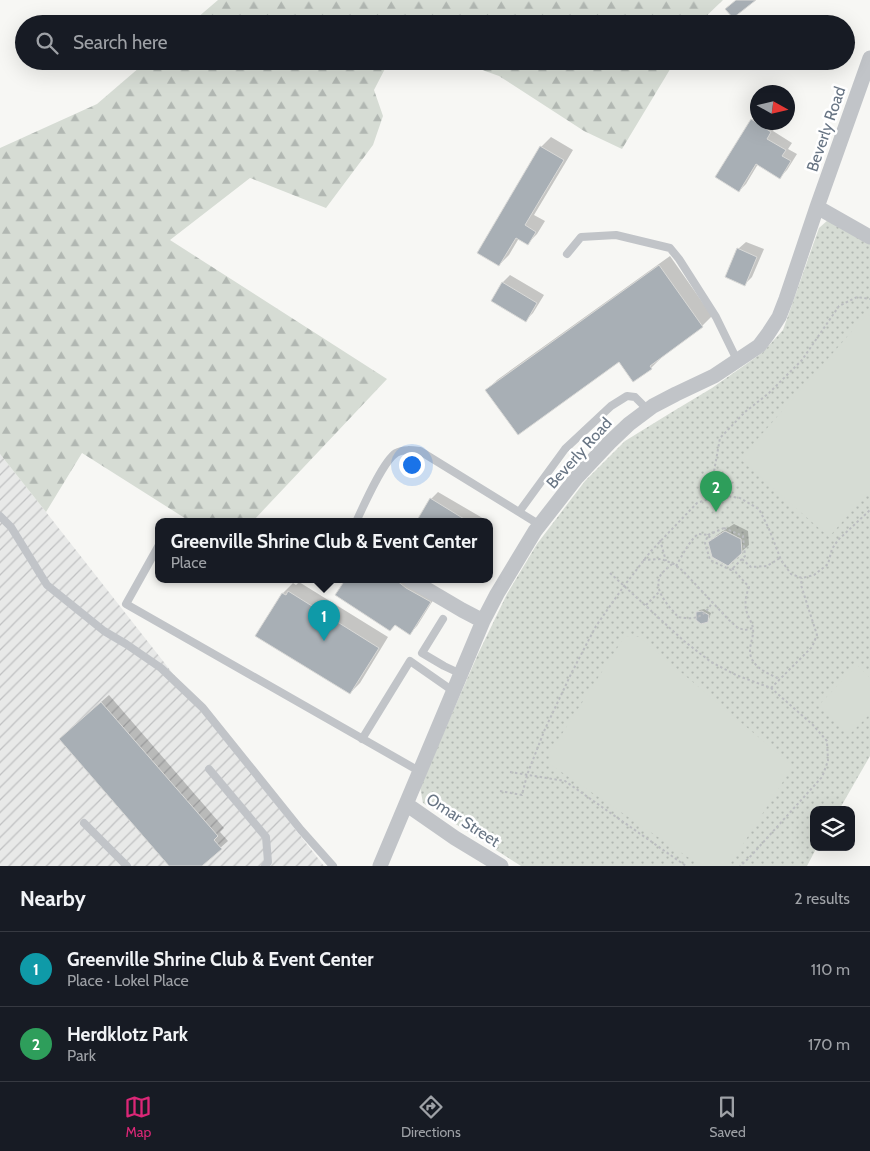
<!DOCTYPE html>
<html lang="en">
<head>
<meta charset="utf-8">
<style>
  body { margin:0; font-family:Cabin,sans-serif; background:#242831; color:#f1f3f6 }
  .controls { position:absolute; right:15px; bottom:15px; display:grid; overflow:hidden; border-radius:10px; box-shadow:0 5px 20px #0002 }
  .controls button { width:45px; height:45px; display:grid; place-items:center; padding:0; border:0; border-bottom:1px solid #363941; background:#171b24; color:#f1f3f6; font:25px sans-serif }
  .compass { position:absolute; left:750px; top:85px; width:45px; height:45px; border-radius:50%; background:#171b24; box-shadow:0 5px 20px #0002; rotate:98deg }
  .you { position:absolute; left:411px; top:464px; width:18px; height:18px; margin:-12px; border:4px solid #fff; border-radius:50%; background:#1a73e8; box-shadow:0 0 0 8px #1a73e833 }
  .badge { display:grid; place-items:center; width:32px; height:32px; border-radius:50%; background:#db2777; color:#fff; font-size:16px; font-weight:700 }
  .pin { position:absolute; translate:-50% -41px; filter:drop-shadow(0 1px 2px #0008) }
  .pin::after { content:''; position:absolute; top:26px; width:18px; height:15px; background:inherit; clip-path:polygon(0 0,100% 0,50% 100%) }
  .popup { position:absolute; left:155px; top:518px; width:338px; height:65px; box-sizing:border-box; display:grid; place-content:center; border-radius:10px; background:#171b24; filter:drop-shadow(0 1px 4px #0005); font-size:16px; white-space:nowrap; color:#9ea1a6 }
  .popup b { font-size:19px; color:#f1f3f6 }
  .popup::after { content:''; position:absolute; left:50%; top:100%; margin-left:-10px; border:10px solid transparent; border-top-color:#171b24 }
  .list { margin:0; padding:0; list-style:none }
  h2 { display:flex; justify-content:space-between; align-items:center; height:65px; margin:0; padding:0 20px; font-size:21px }
  h2 small { font-size:16px; font-weight:400; color:#9ea1a6 }
  .list li { display:grid; grid-template-columns:32px 1fr auto; gap:15px; align-items:center; box-sizing:border-box; height:75px; padding:0 20px; border-top:1px solid #363941 }
  .list b { display:block; font-size:19px; white-space:nowrap }
  .list p { margin:0; font-size:16px; white-space:nowrap; color:#9ea1a6 }
  .list em { font-size:16px; font-style:normal; color:#9ea1a6 }
  .icon { flex:none; width:28px; height:28px; fill:none; stroke:currentColor; stroke-width:2; stroke-linecap:round; stroke-linejoin:round }
  .map { position:relative; flex:none; width:870px; height:866px; overflow:hidden }
  .search { position:absolute; background:#171b24; box-shadow:0 5px 20px #0002; left:15px; right:15px; top:15px; height:55px; display:flex; align-items:center; gap:12px; box-sizing:border-box; padding:0 18px; border-radius:28px; color:#9ea1a6; font-size:19px }
  .sheet { height:215px; background:#171b24 }
  nav { display:flex; justify-content:space-around; align-items:center; box-sizing:border-box; height:70px; border-top:1px solid #363941; background:#171b24; font-size:14px; color:#9ea1a6 }
  nav a { display:grid; justify-items:center; gap:2px }
  nav .on { color:#db2777 }
  .map>svg:first-child { display:block }
  .industrial { fill:url(#industrial-furrows) }
  .forest { fill:url(#forest-firs) }
  .park { fill:url(#park-dots) }
  .pitch { fill:#d6dcd4 }
  .shadow { fill:#0003 }
  .building { fill:#a8afb5; stroke:#d9d9d7 }
  .lines { fill:none; stroke-linecap:round; stroke-linejoin:round }
  .path { stroke:#bbbdc0; stroke-width:2; stroke-dasharray:2.5 2.5; stroke-linecap:butt }
  .lane { stroke:#c1c4c8; stroke-width:8 }
  .street { stroke:#c1c4c8; stroke-width:15 }
  .labels { text-anchor:middle; dominant-baseline:central; stroke-width:5; stroke-linejoin:round; paint-order:stroke }
  .street-label { font-size:16px; fill:#687584; stroke:#fff }
</style>
</head>
<body>
<div class="map">
<svg width="870" height="866" viewBox="0 0 870 866">
  <defs>
    <pattern id="industrial-furrows" width="10" height="10" patternUnits="userSpaceOnUse" patternTransform="scale(1.25)"><rect width="10" height="10" fill="#e8e9e8"/><path d="M-1 1l2-2M0 10L10 0M9 11l2-2" fill="none" stroke="#c0c1c2"/></pattern>
    <pattern id="forest-firs" width="22" height="20" patternUnits="userSpaceOnUse" patternTransform="scale(1.25)"><rect width="22" height="20" fill="#d6dcd4"/><path d="M5 1l3.5 6h-7zM16 11l3.5 6h-7z" fill="#b1b7b2"/></pattern>
    <pattern id="park-dots" width="8" height="8" patternUnits="userSpaceOnUse" patternTransform="scale(1.25)"><rect width="8" height="8" fill="#d6dcd4"/><path d="M2 2h.1M6 6h.1" fill="none" stroke="#b1b7b2" stroke-width="1.8" stroke-linecap="round"/></pattern>
  </defs>
  <rect width="100%" height="100%" fill="#f7f7f4"/>
  <path class="industrial" d="M 0,454 L 46,512 L 324,866 L 0,866 Z"/>
  <path class="forest" d="M 218,0 L 723,0 L 698,24 L 190,24 Z
    M 147,61 L 389,61 L 374,90 L 383,116 L 373,145 L 326,208 L 250,178 L 170,240 L 387,379 L 252,522 L 191,522 L 82,453 L 46,512 L 0,454 L 0,148 L 97,104 Z
    M 457,61 L 675,61 L 622,149 L 584,131 L 499,76 Z"/>
  <path class="park" d="M 828,220 L 870,244 L 870,756 L 839,810 L 814,810 L 814,847 L 817,847 L 807,866 L 521,866 L 423,803 L 420,787 L 478,654 L 507,594 L 537,544 L 585,481 L 625,441 L 672,412 L 712,388 L 762,353 L 783,330 L 819,228 Z"/>
  <path class="pitch" d="M 867,314 L 870,316 L 870,490 L 829,537 L 740,459 Z
    M 625,636 L 639,637 L 793,766 L 729,866 L 701,866 L 551,765 L 549,754 Z
    M 857,665 L 870,678 L 870,714 L 849,735 L 819,705 Z"/>
  <path class="shadow" d="M 758,114 L 758,122 L 774,122 L 777,124 L 773,131 L 792,143 L 788,149 L 797,154 L 787,170 L 780,177 L 758,164 L 746,184 L 739,191 L 752,120 Z
    M 551,137 L 573,150 L 534,215 L 545,221 L 537,234 L 527,244 L 519,238 L 509,255 L 499,265 L 541,147 Z
    M 746,242 L 764,249 L 752,277 L 745,284 L 738,249 Z
    M 670,256 L 712,316 L 702,326 L 660,356 L 661,358 L 651,368 L 619,360 L 487,390 L 497,380 Z
    M 510,275 L 544,295 L 533,313 L 526,320 L 492,300 L 503,282 Z
    M 438,492 L 486,520 L 485,522 L 417,522 L 431,499 Z
    M 734,524 L 748,531 L 749,545 L 741,552 L 710,543 L 717,535 Z
    M 346,580 L 413,580 L 437,594 L 417,626 L 410,633 L 396,624 L 337,595 Z
    M 299,582 L 388,637 L 360,683 L 350,693 L 257,636 L 283,593 L 293,583 L 296,585 Z
    M 704,609 L 711,613 L 709,619 L 707,621 L 697,612 L 700,610 Z
    M 109,695 L 224,828 L 220,832 L 228,841 L 200,866 L 171,866 L 68,731 Z"/>
  <path class="building" d="M 736,0 L 756,0 L 733,18 L 725,9 Z
    M 751,119 L 771,132 L 767,139 L 786,150 L 782,156 L 791,161 L 780,179 L 756,164 L 739,192 L 715,177 Z
    M 540,146 L 564,160 L 525,225 L 536,232 L 528,245 L 516,238 L 499,266 L 477,253 Z
    M 737,248 L 757,257 L 745,286 L 725,277 Z
    M 659,265 L 703,327 L 650,366 L 652,369 L 633,382 L 619,362 L 518,435 L 485,390 Z
    M 502,282 L 537,303 L 526,322 L 491,301 Z
    M 430,498 L 469,522 L 416,522 Z
    M 725,531 L 741,539 L 742,553 L 728,566 L 712,557 L 708,542 Z
    M 345,580 L 396,580 L 406,588 L 431,602 L 410,635 L 395,625 L 390,631 L 335,595 Z
    M 288,591 L 379,648 L 350,694 L 255,636 L 282,593 L 286,595 Z
    M 702,611 L 709,615 L 708,622 L 701,624 L 696,620 L 696,612 Z
    M 101,702 L 218,836 L 214,840 L 222,849 L 202,866 L 169,866 L 59,739 Z"/>
  <g class="lines">
    <path class="path" d="M 706,500 L 713,477 L 720,438 L 745,412 L 769,393 L 802,360 L 839,306 L 857,297 L 870,299
      M 724,528 L 743,536 L 745,556 L 731,570 L 710,560 L 705,543 L 708,535 Z
      M 660,540 L 666,561
      M 742,559 L 751,567 L 767,566 L 780,558
      M 643,560 L 661,559 L 674,564 L 683,571 L 729,620 L 738,628 L 745,630 L 753,628
      M 672,564 C 668,568 660,573 659,579 C 655,593 670,607 678,617 C 695,620 703,618 712,603
      M 676,566 C 682,556 690,540 698,534 L 708,535 L 712,540
      M 732,568 L 749,587 C 746,595 744,604 747,613 C 749,618 752,623 753,628 C 754,636 750,643 750,651 C 750,666 768,674 780,679
      M 610,573 L 684,641 L 711,662 L 736,675 L 771,688 L 813,725 L 827,741 L 828,761 L 822,777 L 749,858 L 740,866
      M 646,605 L 660,591
      M 771,688 L 812,647 L 817,635 L 801,585 L 802,578
      M 510,772 L 565,781 L 686,866
      M 500,791 L 522,795 L 527,775 L 545,729 L 572,672 L 596,626 L 624,586 L 651,551 L 697,503 L 720,495 L 740,498 L 759,509 L 769,529 L 781,560 L 791,574 L 802,578 L 814,575 L 828,564 L 832,549 L 838,540 L 870,510"/>
    <path class="lane" d="M 567,254 L 581,237 L 616,235 L 670,248 L 679,259 L 716,317 L 737,360
      M 519,512 L 565,449 L 611,406 L 627,396 L 635,397 L 648,410
      M 0,516 L 11,527 L 47,585 L 104,631 L 126,644 L 161,668 L 203,708 L 301,830 L 333,866
      M 356,522 C 363,507 383,461 396,453 C 403,449 412,450 420,451 L 540,525
      M 159,545 L 126,604 L 419,771
      M 443,619 L 422,653 L 444,666 L 461,674
      M 362,739 L 410,661 L 453,691
      M 209,769 L 266,837 L 268,862 L 265,866
      M 84,823 L 127,866"/>
    <path class="street" d="M 817,207 L 870,237
      M 411,580 L 462,610 L 483,621
      M 406,804 L 455,838 L 501,866
      M 380,866 L 483,621 L 497,594 L 535,531 L 577,477 L 609,443 L 629,424 L 653,406 L 676,394 L 714,376 L 759,346 L 768,334 L 779,317 L 786,299 L 817,207 L 870,58"/>
  </g>
  <g class="labels">
    <g class="street-label">
      <text transform="translate(826 129) rotate(-71)">Beverly Road</text>
      <text transform="translate(579 453) rotate(-48)">Beverly Road</text>
      <text transform="translate(463 820) rotate(33)">Omar Street</text>
    </g>
  </g>
</svg>
<div class="controls">
<button><svg class="icon" aria-label="layers" viewBox="0 0 24 24"><path d="M12 4l9 5-9 5-9-5zM3 14l9 5 9-5"/></svg></button>
</div>
<svg class="compass" viewBox="-18 -18 36 36"><path d="M0-13l5 13h-10z" fill="#e53935"/><path d="M0 13l5-13h-10z" fill="#9ea1a6"/></svg>
<div class="you"></div>
<div class="pin badge" style="left:324px;top:641px;background:#0f9aa8">1</div>
<div class="popup"><b>Greenville Shrine Club &amp; Event Center</b>Place</div>
<div class="pin badge" style="left:716px;top:512px;background:#2e9e5b">2</div>
<div class="search"><svg class="icon" aria-label="search" viewBox="0 0 24 24"><circle cx="10" cy="10" r="6"/><path d="M15 15l6 6"/></svg>Search here</div>
</div>
<section class="sheet">
<h2>Nearby<small>2 results</small></h2>
<ul class="list">
<li><span class="badge" style="background:#0f9aa8">1</span><div><b>Greenville Shrine Club &amp; Event Center</b><p>Place · Lokel Place</p></div><em>110 m</em></li>
<li><span class="badge" style="background:#2e9e5b">2</span><div><b>Herdklotz Park</b><p>Park</p></div><em>170 m</em></li>
</ul>
</section>
<nav>
<a class="on"><svg class="icon" aria-label="map" viewBox="0 0 24 24"><path d="M3 6l6-2 6 2 6-2v14l-6 2-6-2-6 2zM9 4v14M15 6v14"/></svg>Map</a>
<a><svg class="icon" aria-label="directions" viewBox="0 0 24 24"><path d="M12 3l9 9-9 9-9-9zM9 14v-3h6M13 9l2 2-2 2"/></svg>Directions</a>
<a><svg class="icon" aria-label="saved" viewBox="0 0 24 24"><path d="M7 4h10v16l-5-4-5 4z"/></svg>Saved</a>
</nav>
</body>
</html>
